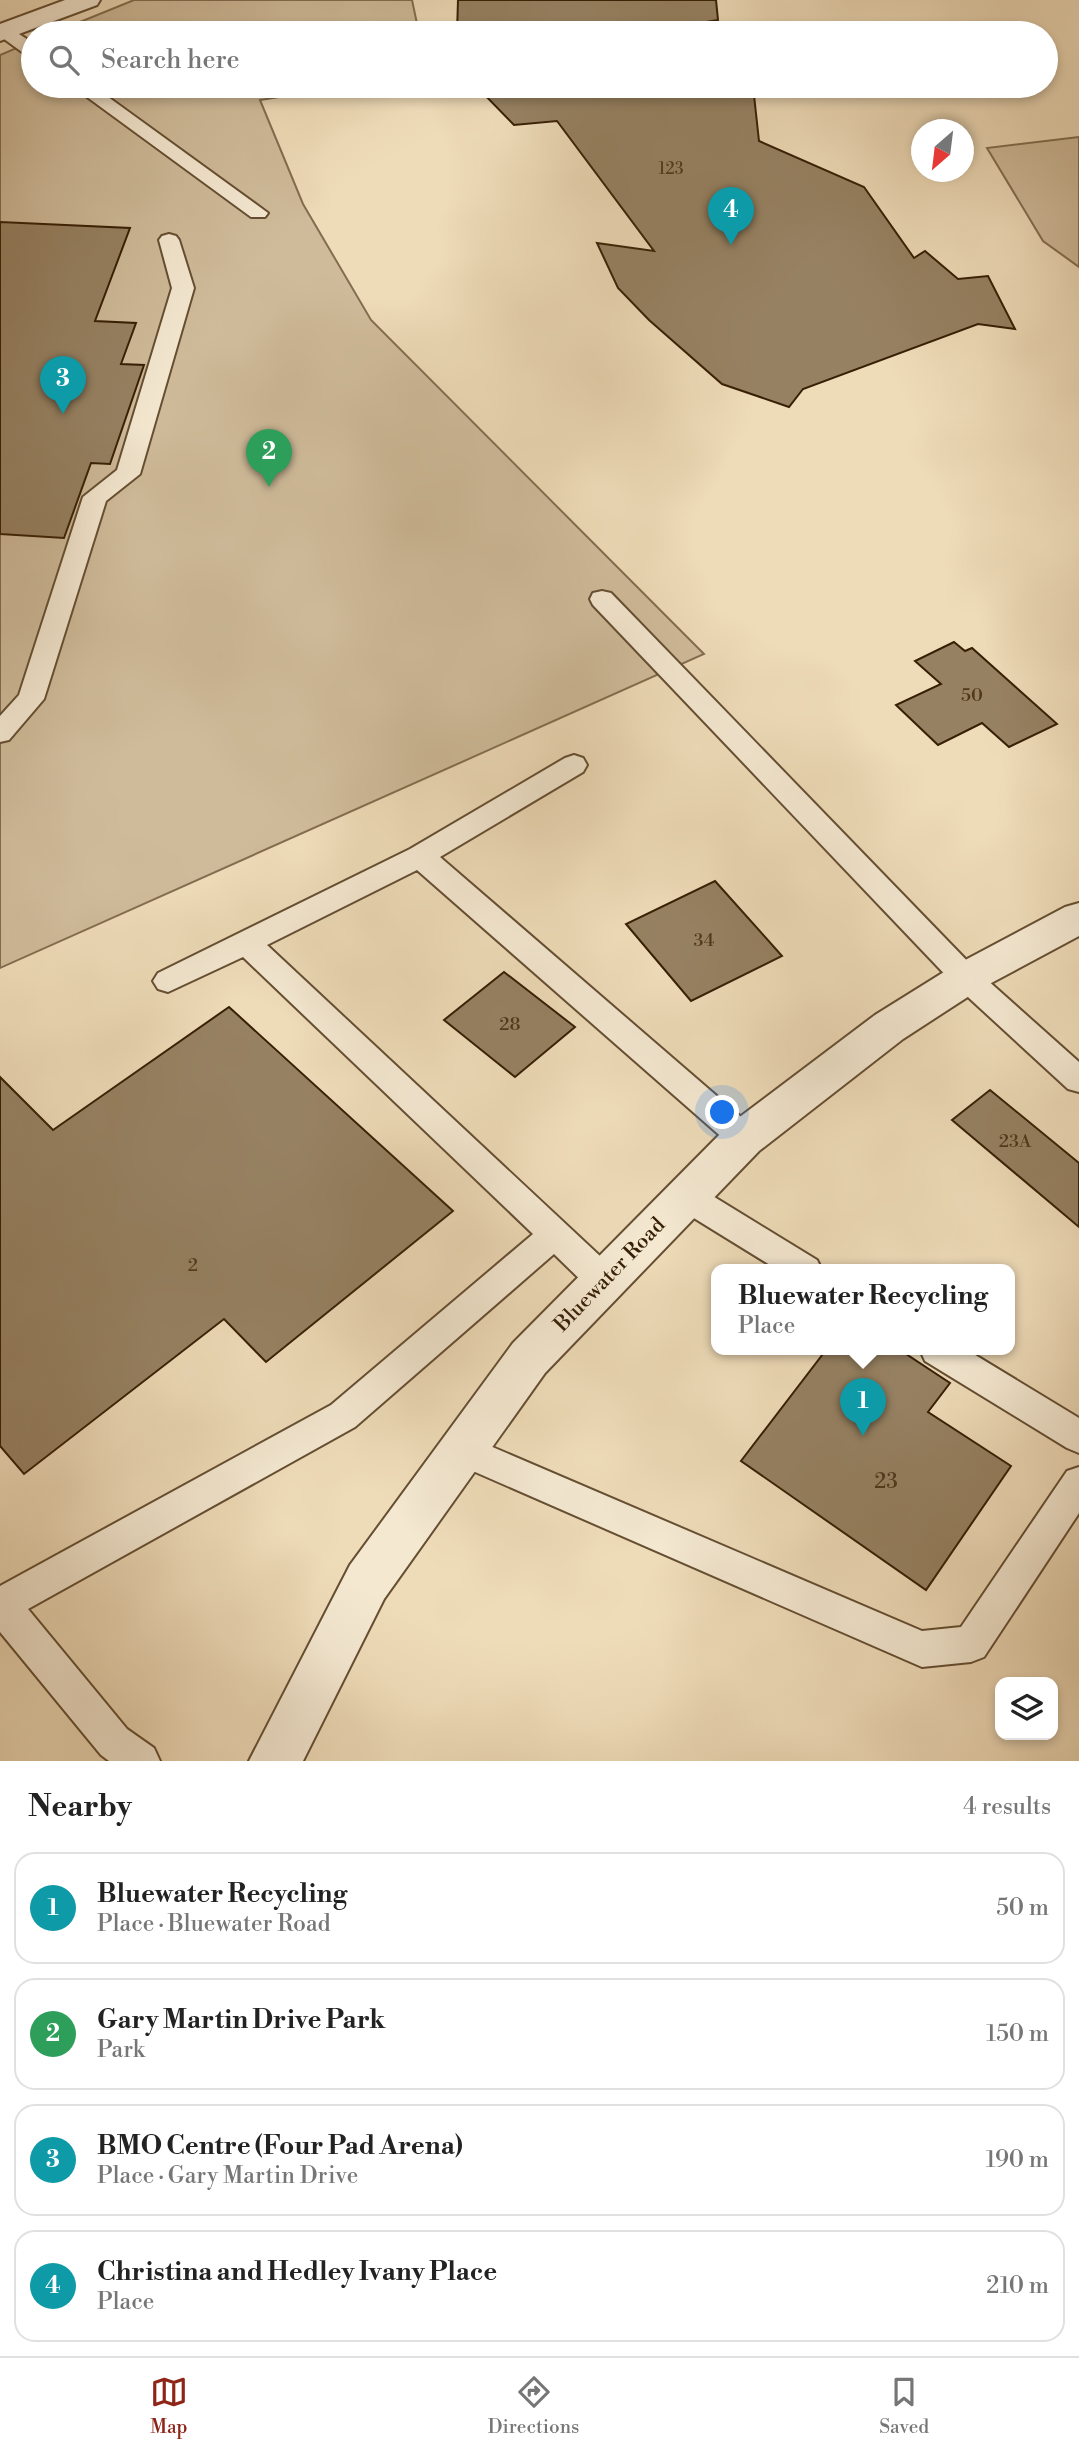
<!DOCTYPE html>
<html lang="en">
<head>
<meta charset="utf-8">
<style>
  body { margin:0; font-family:"Libre Bodoni",serif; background:#f2f2f2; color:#222 }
  .controls { position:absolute; right:21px; bottom:21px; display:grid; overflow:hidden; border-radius:14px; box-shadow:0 4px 10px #0003 }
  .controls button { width:63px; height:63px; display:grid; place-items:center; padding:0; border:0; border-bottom:2px solid #e0e0e0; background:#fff; color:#222; font:35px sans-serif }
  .compass { position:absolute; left:911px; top:119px; width:63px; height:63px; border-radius:50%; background:#fff; box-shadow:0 4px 10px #0003; rotate:208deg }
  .you { position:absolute; left:723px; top:1113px; width:24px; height:24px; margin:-18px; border:5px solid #fff; border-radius:50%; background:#1a73e8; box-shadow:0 0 0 10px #1a73e833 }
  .badge { display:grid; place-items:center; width:46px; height:46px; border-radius:50%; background:#8f2418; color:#fff; font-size:23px; font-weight:700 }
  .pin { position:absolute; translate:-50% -58px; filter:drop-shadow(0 2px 4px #0008) }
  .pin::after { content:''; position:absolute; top:37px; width:24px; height:21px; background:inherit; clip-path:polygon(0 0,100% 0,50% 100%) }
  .popup { position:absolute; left:711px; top:1264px; width:304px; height:91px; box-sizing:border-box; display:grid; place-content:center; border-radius:14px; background:#fff; filter:drop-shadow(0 2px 5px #0005); font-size:23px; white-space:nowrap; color:#767676 }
  .popup b { font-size:26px; color:#222 }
  .popup::after { content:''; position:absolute; left:50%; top:100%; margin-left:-14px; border:14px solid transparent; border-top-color:#fff }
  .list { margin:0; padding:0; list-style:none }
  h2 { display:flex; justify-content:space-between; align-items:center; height:91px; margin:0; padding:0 28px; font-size:30px }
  h2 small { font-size:23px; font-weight:400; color:#767676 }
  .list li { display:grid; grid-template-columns:46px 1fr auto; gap:21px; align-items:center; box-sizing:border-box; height:112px; margin:0 14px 14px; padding:0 14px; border:2px solid #e0e0e0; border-radius:21px }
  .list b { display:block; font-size:26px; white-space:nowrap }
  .list p { margin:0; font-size:23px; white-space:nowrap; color:#767676 }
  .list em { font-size:23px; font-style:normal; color:#767676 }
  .icon { flex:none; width:38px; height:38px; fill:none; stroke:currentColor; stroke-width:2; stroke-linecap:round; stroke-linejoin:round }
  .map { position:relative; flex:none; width:1079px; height:1761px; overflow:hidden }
  .search { position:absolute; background:#fff; box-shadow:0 4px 10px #0003; left:21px; right:21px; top:21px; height:77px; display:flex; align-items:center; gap:18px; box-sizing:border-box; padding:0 24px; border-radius:38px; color:#767676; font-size:26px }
  .sheet { height:595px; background:#fff }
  nav { display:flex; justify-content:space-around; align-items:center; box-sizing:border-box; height:98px; border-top:2px solid #e0e0e0; background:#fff; font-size:19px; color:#767676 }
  nav a { display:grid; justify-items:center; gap:4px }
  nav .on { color:#8f2418 }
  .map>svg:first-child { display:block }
  .green { fill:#cfbb9a; stroke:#836d50; stroke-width:2 }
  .building { fill:#968162; stroke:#371f05; stroke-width:2 }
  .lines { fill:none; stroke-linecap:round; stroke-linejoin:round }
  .service-casing { stroke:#654e32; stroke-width:4 }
  .tertiary-casing { stroke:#654e32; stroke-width:4 }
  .service { fill:#f4e8d1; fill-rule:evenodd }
  .tertiary { fill:#f4e8d1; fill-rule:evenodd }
  .labels { text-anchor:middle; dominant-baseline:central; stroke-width:5; stroke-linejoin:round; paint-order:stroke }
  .far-number-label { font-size:16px; fill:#4f381c }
  .number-label { font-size:18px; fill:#4f381c }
  .street-label { font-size:21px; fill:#371f05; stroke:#f4e8d1 }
  .near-number-label { font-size:21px; fill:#4f381c }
</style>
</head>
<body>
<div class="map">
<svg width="1079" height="1761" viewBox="0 0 1079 1761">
  <rect width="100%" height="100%" fill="#eedbb8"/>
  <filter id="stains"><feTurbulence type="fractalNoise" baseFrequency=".00286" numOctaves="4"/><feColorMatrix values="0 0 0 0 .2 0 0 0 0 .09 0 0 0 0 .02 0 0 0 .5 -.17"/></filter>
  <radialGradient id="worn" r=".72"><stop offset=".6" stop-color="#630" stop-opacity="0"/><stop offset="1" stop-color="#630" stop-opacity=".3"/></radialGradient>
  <path class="green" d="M 134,0 L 412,0 L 419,33 L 53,33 Z
    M 33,41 L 33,86 L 296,86 L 299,94 L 260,100 L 303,204 L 371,320 L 704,654 L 0,968 L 0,55 Z
    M 1079,137 L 1079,267 L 1043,241 L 987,148 Z"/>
  <path class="building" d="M 458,0 L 716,0 L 718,20 L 640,33 L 457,33 Z
    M 476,86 L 753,86 L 759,141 L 864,187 L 914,258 L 925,251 L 958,279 L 988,276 L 1015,329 L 978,324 L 803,389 L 789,407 L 722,384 L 649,320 L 618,288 L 597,243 L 654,251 L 557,121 L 514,125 Z
    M 0,222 L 130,228 L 95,321 L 136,323 L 121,364 L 144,365 L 110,464 L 91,463 L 64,538 L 0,534 Z
    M 954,642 L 965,651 L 972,648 L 1057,724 L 1009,747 L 982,723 L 938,745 L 896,705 L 941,684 L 915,661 Z
    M 715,881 L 782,956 L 691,1001 L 626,924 Z
    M 504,972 L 575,1027 L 515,1077 L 444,1020 Z
    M 229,1007 L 453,1211 L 266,1362 L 224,1319 L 24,1474 L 0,1446 L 0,1077 L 53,1130 Z
    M 990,1090 L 1079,1163 L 1079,1227 L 952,1120 Z
    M 826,1350 L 900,1350 L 950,1383 L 928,1412 L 1011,1466 L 926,1590 L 741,1461 Z"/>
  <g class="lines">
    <g class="service-casing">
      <path id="service" d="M 5,25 L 33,43 L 33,57 L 26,55 L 0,36 L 0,27 Z
        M 72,86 L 93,86 L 268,213 L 265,217 L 251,217 Z
        M 169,234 L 176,236 L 179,240 L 194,288 L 140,474 L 106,501 L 44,699 L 9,740 L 0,742 L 0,716 L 19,695 L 83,497 L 117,470 L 172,288 L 159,240 L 162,236 Z
        M 602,591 L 611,593 L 976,970 L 1079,1062 L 1079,1092 L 1068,1089 L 956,986 L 593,605 L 590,599 L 593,593 Z
        M 574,755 L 583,758 L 587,765 L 583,772 L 440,857 L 755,1129 L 759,1138 L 755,1147 L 744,1151 L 733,1147 L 417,870 L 267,945 L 616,1271 L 620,1281 L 616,1291 L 604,1295 L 592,1291 L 554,1254 L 355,1427 L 28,1609 L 127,1729 L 154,1748 L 160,1761 L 109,1761 L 101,1755 L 0,1632 L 0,1586 L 331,1405 L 533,1234 L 243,957 L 168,992 L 158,989 L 153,981 L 158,973 L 410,849 L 565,758 Z
        M 687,1184 L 698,1187 L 817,1260 L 822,1270 L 778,1270 L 676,1207 L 671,1197 L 676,1187 Z
        M 920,1350 L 967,1350 L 1079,1418 L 1079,1453 L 1067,1448 L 925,1361 Z
        M 462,1434 L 922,1631 L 961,1627 L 1067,1471 L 1079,1467 L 1079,1513 L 984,1657 L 971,1662 L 922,1667 L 450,1461 L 445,1450 L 450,1439 Z"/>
    </g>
    <g class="tertiary-casing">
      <path id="tertiary" d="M 65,0 L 100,0 L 97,5 L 0,41 L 0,24 Z
        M 1079,903 L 1079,936 L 980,989 L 903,1039 L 759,1151 L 545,1373 L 384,1599 L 303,1761 L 249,1761 L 350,1565 L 513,1343 L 729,1125 L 875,1015 L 952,967 L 1065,907 Z"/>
    </g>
    <use href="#service" class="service"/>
    <use href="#tertiary" class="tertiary"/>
  </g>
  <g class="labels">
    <g class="far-number-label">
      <text x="671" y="169">123</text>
    </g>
    <g class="number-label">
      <text x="972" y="695">50</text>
      <text x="704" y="940">34</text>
      <text x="510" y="1024">28</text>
      <text x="1015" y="1141">23A</text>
      <text x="193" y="1265">2</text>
    </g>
    <g class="street-label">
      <text transform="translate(610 1275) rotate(-46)">Bluewater Road</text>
    </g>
    <g class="near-number-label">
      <text x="886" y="1482">23</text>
    </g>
  </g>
  <rect width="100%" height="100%" filter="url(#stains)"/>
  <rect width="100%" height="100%" fill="url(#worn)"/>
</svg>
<div class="controls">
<button><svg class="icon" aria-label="layers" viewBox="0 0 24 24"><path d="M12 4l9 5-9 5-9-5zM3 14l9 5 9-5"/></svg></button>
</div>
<svg class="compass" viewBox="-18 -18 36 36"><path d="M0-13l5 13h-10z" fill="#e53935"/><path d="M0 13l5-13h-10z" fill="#767676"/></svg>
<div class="you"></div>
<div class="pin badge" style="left:863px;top:1436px;background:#0f9aa8">1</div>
<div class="popup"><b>Bluewater Recycling</b>Place</div>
<div class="pin badge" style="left:269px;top:487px;background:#2e9e5b">2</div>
<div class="pin badge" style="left:63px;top:414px;background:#0f9aa8">3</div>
<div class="pin badge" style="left:731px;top:245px;background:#0f9aa8">4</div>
<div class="search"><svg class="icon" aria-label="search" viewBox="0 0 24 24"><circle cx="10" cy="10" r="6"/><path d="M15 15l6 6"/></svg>Search here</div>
</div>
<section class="sheet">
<h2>Nearby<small>4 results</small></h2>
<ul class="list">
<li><span class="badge" style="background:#0f9aa8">1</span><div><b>Bluewater Recycling</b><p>Place · Bluewater Road</p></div><em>50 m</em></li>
<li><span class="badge" style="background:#2e9e5b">2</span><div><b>Gary Martin Drive Park</b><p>Park</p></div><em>150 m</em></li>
<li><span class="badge" style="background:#0f9aa8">3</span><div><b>BMO Centre (Four Pad Arena)</b><p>Place · Gary Martin Drive</p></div><em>190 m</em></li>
<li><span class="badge" style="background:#0f9aa8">4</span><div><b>Christina and Hedley Ivany Place</b><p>Place</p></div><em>210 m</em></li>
</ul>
</section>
<nav>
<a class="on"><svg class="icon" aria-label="map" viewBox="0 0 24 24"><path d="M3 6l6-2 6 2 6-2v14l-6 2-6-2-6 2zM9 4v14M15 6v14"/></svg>Map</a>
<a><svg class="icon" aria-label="directions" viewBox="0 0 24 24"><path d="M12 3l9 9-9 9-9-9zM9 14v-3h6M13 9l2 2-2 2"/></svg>Directions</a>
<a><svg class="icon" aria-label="saved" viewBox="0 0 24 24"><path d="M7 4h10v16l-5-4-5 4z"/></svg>Saved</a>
</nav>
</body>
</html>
